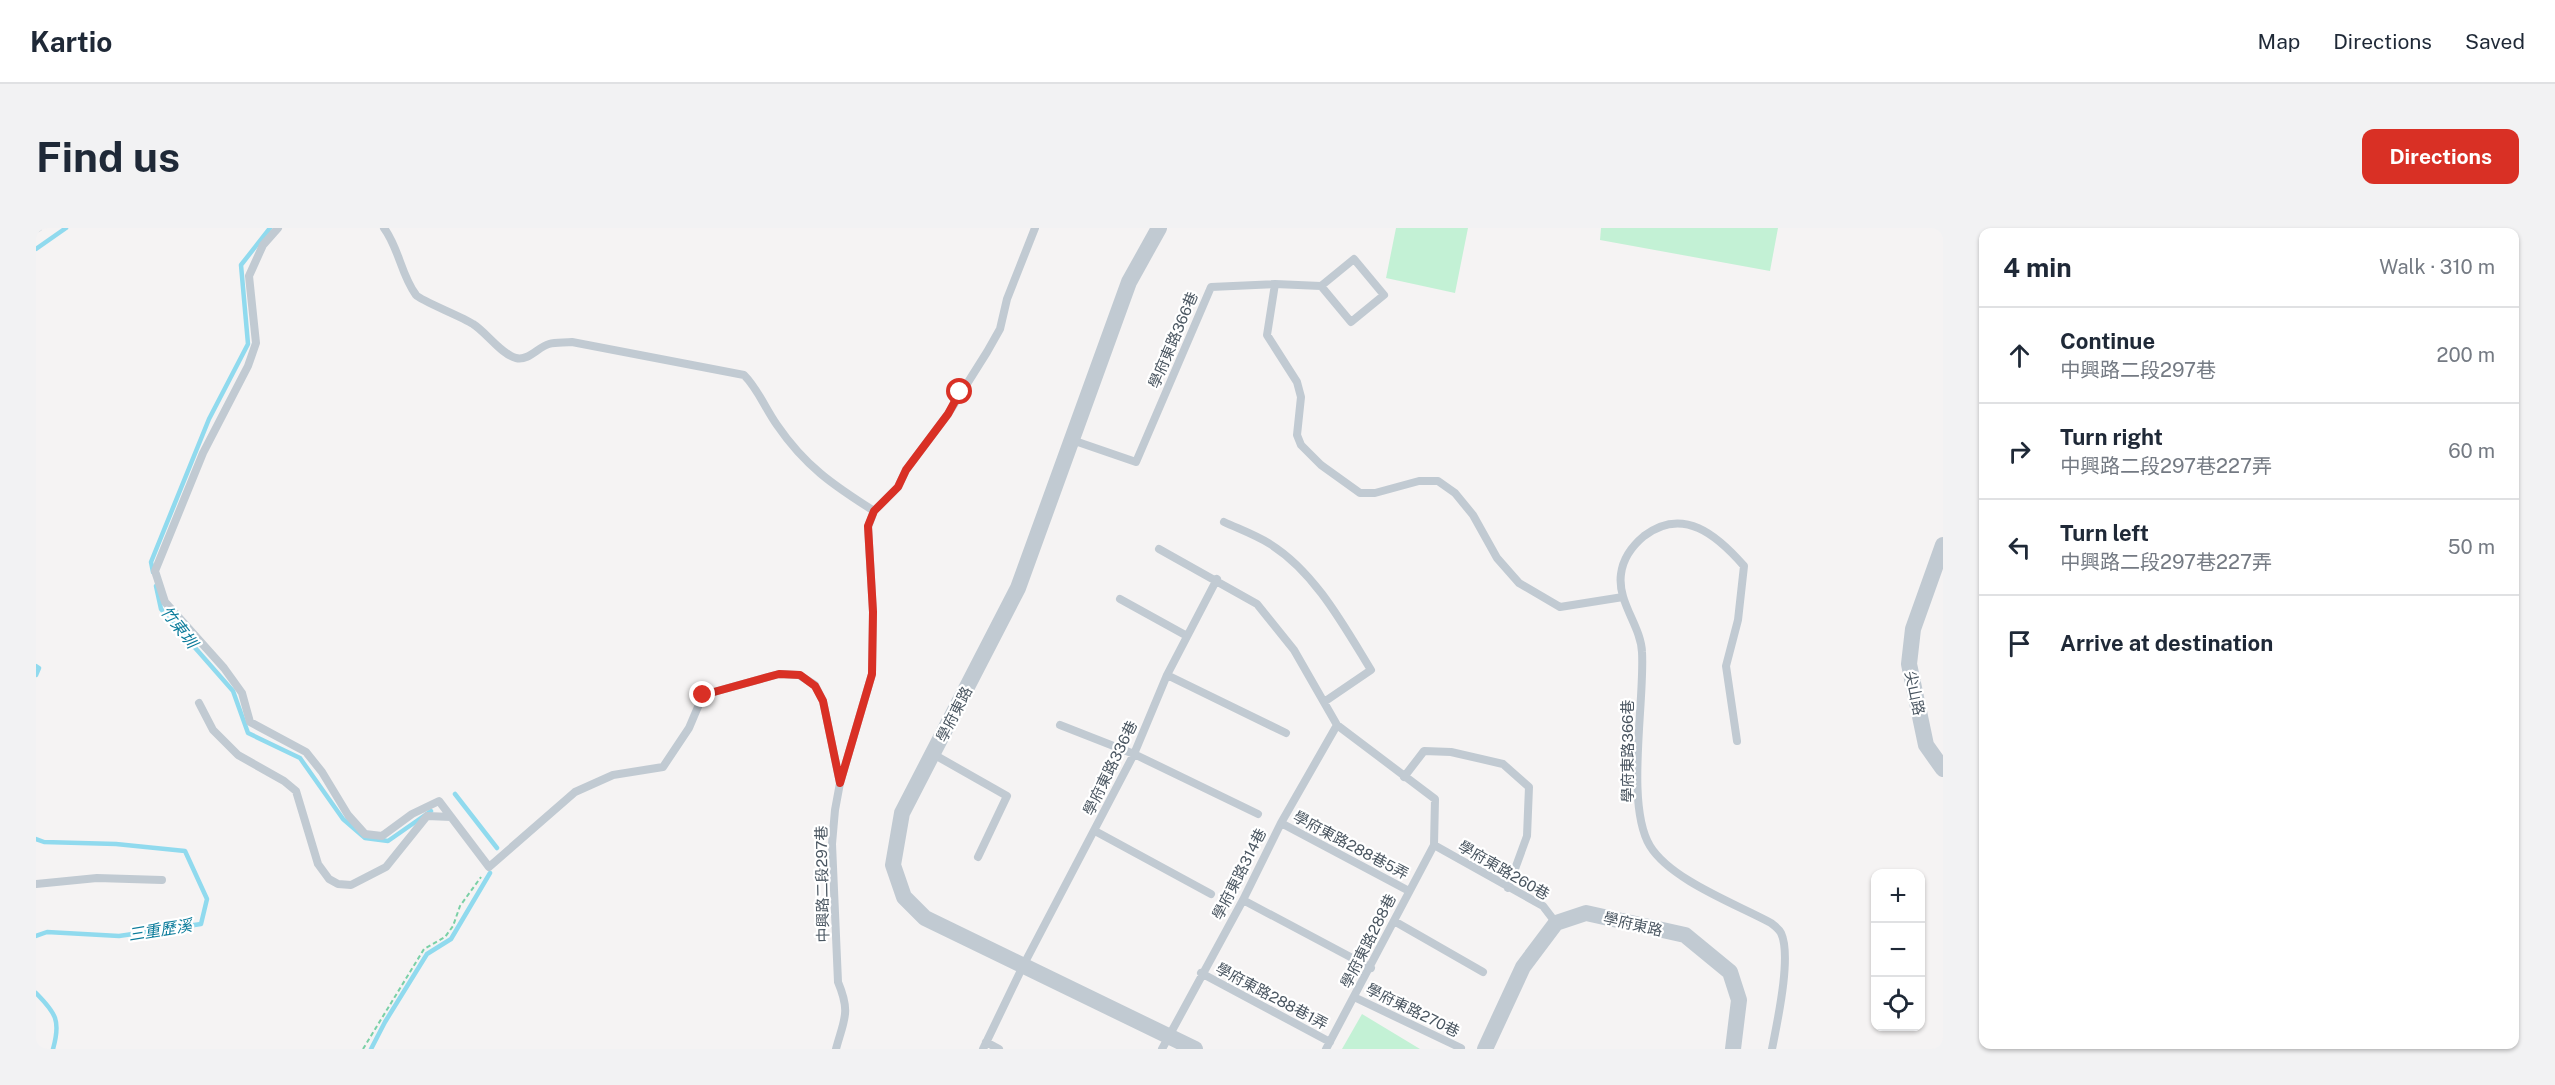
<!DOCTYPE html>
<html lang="en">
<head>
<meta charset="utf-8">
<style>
  body { margin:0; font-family:"Public Sans","Noto Sans TC",sans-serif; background:#f2f2f3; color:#1f2937 }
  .controls { position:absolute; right:18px; bottom:18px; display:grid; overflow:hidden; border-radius:12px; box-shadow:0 2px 4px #0004 }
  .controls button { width:54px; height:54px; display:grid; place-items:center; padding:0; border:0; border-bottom:2px solid #e0e1e3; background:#fff; color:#1f2937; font:30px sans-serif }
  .stop { position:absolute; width:18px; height:18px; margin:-14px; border:4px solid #d93025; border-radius:50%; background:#fff }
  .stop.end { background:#d93025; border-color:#fff; box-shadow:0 2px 6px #0008 }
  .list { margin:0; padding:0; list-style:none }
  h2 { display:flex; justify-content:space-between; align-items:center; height:78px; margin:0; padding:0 24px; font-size:26px }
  h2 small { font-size:20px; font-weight:400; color:#747a83 }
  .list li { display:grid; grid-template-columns:39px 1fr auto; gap:18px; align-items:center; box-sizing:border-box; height:96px; padding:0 24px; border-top:2px solid #e0e1e3 }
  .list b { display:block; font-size:22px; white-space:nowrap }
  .list p { margin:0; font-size:20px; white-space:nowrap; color:#747a83 }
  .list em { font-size:20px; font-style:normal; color:#747a83 }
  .icon { flex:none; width:33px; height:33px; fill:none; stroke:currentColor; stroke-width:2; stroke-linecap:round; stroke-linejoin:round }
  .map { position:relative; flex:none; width:1907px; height:821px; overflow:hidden; border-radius:12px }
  header { display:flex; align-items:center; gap:36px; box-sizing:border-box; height:84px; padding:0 30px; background:#fff; border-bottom:2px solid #e0e1e3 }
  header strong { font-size:28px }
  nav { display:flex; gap:33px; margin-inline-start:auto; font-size:21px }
  .intro { display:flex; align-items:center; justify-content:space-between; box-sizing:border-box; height:144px; padding:0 36px }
  h1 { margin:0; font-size:42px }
  .button { padding:15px 27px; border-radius:12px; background:#d93025; color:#fff; font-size:21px; font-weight:700 }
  main { display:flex; gap:36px; padding:0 36px }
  aside { flex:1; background:#fff; border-radius:12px; box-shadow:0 2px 4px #0004 }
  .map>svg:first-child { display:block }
  .green { fill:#c3f1d5 }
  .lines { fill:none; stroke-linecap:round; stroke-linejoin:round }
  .stream { stroke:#90daee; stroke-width:4.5 }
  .path { stroke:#7ad0a6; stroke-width:2; stroke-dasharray:4.5 3; stroke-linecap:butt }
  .lane { stroke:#c1cad2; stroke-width:8 }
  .street { stroke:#c1cad2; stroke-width:16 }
  .route { stroke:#d93025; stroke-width:8 }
  .labels { text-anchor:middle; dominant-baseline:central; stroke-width:4.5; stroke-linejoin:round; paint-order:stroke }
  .street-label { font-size:15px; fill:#4a5661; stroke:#fff }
  .water-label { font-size:16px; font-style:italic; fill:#0c7c9b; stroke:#fff }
</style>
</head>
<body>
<header>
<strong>Kartio</strong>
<nav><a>Map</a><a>Directions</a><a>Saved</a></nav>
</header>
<div class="intro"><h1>Find us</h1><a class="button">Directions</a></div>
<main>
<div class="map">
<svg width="1907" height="821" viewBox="0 0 1907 821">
  <rect width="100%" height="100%" fill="#f5f3f3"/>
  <path class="green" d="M 1360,0 L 1432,0 L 1419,65 L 1350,50 Z
    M 1565,0 L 1742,0 L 1734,43 L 1564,12 Z
    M 1326,786 L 1384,821 L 1306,821 Z"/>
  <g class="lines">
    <path class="stream" d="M 0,21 L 30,0
      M 117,344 L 115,334 L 173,191 L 212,116 L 205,37 L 234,0
      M 120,358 L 125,381 L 197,463 L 212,505 L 264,530 L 307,591 L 329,610 L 352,613 L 395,583
      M 0,438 L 3,440 L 0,447
      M 419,566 L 461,620
      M 0,611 L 8,614 L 80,616 L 149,623 L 171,671 L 165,696 L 83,708 L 11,704 L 0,708
      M 0,765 C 20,785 25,793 17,821
      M 335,821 L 349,794 L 391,726 L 415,711 L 454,645"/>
    <path class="path" d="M 327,821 L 388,721 L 409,709 L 417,698 L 424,678 L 445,649"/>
    <path class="lane" d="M 242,0 L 227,17 L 213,48 L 220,115 L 212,138 L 167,225 L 119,343 L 129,374 L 188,440 L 206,465 L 214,494 L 270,524 L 286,544 L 312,587 L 329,606 L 346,608 L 376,586 L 403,573 L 453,639 L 539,564 L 577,547 L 627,539 L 653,500 L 667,467 L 743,446 L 763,447 L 779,457 L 787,473 L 804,555
      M 348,0 C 363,20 365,47 380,67 C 385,73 425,88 437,96 C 450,104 466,127 480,130 C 493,133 502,119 513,116 C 520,114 529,115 536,114 L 708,147 C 722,161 729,180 741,197 C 769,238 797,257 838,283
      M 0,1 L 2,0
      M 1239,56 L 1285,58 L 1315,94 L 1348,67 L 1318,31 L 1285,58
      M 1036,212 L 1100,234 L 1175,59 L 1239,56 L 1231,107 L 1261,154 L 1265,169 L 1261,207 L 1265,217 L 1285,237 L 1324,265 L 1339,265 L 1383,253 L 1402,253 L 1419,265 L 1437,287 L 1461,330 L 1483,355 L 1524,379 L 1587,369
      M 1188,294 C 1203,301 1220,307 1234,316 C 1279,344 1308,398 1335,442 L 1288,474
      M 1123,321 L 1221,376 L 1258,422 L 1301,497 L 1399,571 L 1398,617 L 1290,821
      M 1084,371 L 1151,408
      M 1131,447 L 1250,505
      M 163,475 L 177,502 L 202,527 L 248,553 L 260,563 L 282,636 L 293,651 L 302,656 L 315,657 L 350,639 L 391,588 L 415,589
      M 1024,497 L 1098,526 L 1222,586
      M 1701,513 L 1690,438 L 1702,392 L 1708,338 C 1681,307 1647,278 1608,308 C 1596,318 1587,330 1585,346 C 1581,374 1605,398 1606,424 C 1609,473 1589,577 1614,618 C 1635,652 1700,676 1735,695 C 1739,698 1743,701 1745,705 C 1756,728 1741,795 1736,821
      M 897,526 L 971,568 L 942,629
      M 1368,549 L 1388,523 L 1415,524 L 1467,536 L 1493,559 L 1491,608 L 1472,660
      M 1245,595 L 1373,663
      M 1059,603 L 1175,666
      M 1398,617 L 1507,678 L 1520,695
      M 0,656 L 61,650 L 126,652
      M 1207,672 L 1335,740
      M 1358,693 L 1447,744
      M 1165,745 L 1294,814
      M 1318,769 L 1425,820
      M 950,814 L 963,821
      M 800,821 C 808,791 815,785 802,754 L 796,616 L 799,582 L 804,555 L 836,446 L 837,384 L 832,299 L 838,283 L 862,259 L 870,242 L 912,186 L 951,124 L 964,101 L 971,71 L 999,0
      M 947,821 L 987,738 L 1098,526 L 1131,447 L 1181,351
      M 1126,821 L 1207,672 L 1245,595 L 1301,497"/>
    <path class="street" d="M 1123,0 L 1093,54 L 982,360 L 866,585 L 857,637 L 868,669 L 889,690 L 1159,821
      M 1907,317 L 1877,401 L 1873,436 L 1890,517 L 1907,541
      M 1449,821 L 1487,739 L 1520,695 L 1550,685 L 1649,707 L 1694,744 L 1703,772 L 1697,821"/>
  </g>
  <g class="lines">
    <path class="route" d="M 667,467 L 743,446 L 764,447 L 779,458 L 787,473 L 804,555 L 836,446 L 837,384 L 832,298 L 838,283 L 862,259 L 870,242 L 912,186 L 924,164"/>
  </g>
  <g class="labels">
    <g class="street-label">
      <text transform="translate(1137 112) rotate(-67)">學府東路366巷</text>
      <text transform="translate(1879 465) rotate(78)">尖山路</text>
      <text transform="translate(918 486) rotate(-63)">學府東路</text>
      <text transform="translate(1591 523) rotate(-90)">學府東路366巷</text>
      <text transform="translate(1074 540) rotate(-64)">學府東路336巷</text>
      <text transform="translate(1315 617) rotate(28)">學府東路288巷5弄</text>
      <text transform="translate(1468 642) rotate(30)">學府東路260巷</text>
      <text transform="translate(1203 646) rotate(-63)">學府東路314巷</text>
      <text transform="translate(786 656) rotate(-91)">中興路二段297巷</text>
      <text transform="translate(1597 696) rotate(13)">學府東路</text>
      <text transform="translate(1332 713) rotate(-63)">學府東路288巷</text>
      <text transform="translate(1236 768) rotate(28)">學府東路288巷1弄</text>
      <text transform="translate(1377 782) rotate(26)">學府東路270巷</text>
    </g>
    <g class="water-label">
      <text transform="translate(143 399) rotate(52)">竹東圳</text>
      <text transform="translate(124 702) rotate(-9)">三重歷溪</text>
    </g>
  </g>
</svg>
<div class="controls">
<button>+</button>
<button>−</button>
<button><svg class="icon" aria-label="locate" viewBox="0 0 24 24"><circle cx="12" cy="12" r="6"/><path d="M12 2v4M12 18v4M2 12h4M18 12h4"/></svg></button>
</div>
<div class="stop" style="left:924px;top:164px"></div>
<div class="stop end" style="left:667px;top:467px"></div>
</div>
<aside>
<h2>4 min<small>Walk · 310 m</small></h2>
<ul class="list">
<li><svg class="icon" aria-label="ahead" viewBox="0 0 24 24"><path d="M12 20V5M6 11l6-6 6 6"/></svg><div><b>Continue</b><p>中興路二段297巷</p></div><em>200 m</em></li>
<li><svg class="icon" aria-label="right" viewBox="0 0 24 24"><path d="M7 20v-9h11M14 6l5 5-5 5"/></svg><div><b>Turn right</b><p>中興路二段297巷227弄</p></div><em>60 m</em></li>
<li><svg class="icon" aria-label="left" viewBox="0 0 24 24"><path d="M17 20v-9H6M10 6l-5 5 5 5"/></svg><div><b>Turn left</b><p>中興路二段297巷227弄</p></div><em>50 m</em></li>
<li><svg class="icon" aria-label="arrive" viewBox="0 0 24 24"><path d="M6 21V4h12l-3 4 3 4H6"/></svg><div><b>Arrive at destination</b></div></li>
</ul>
</aside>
</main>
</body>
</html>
